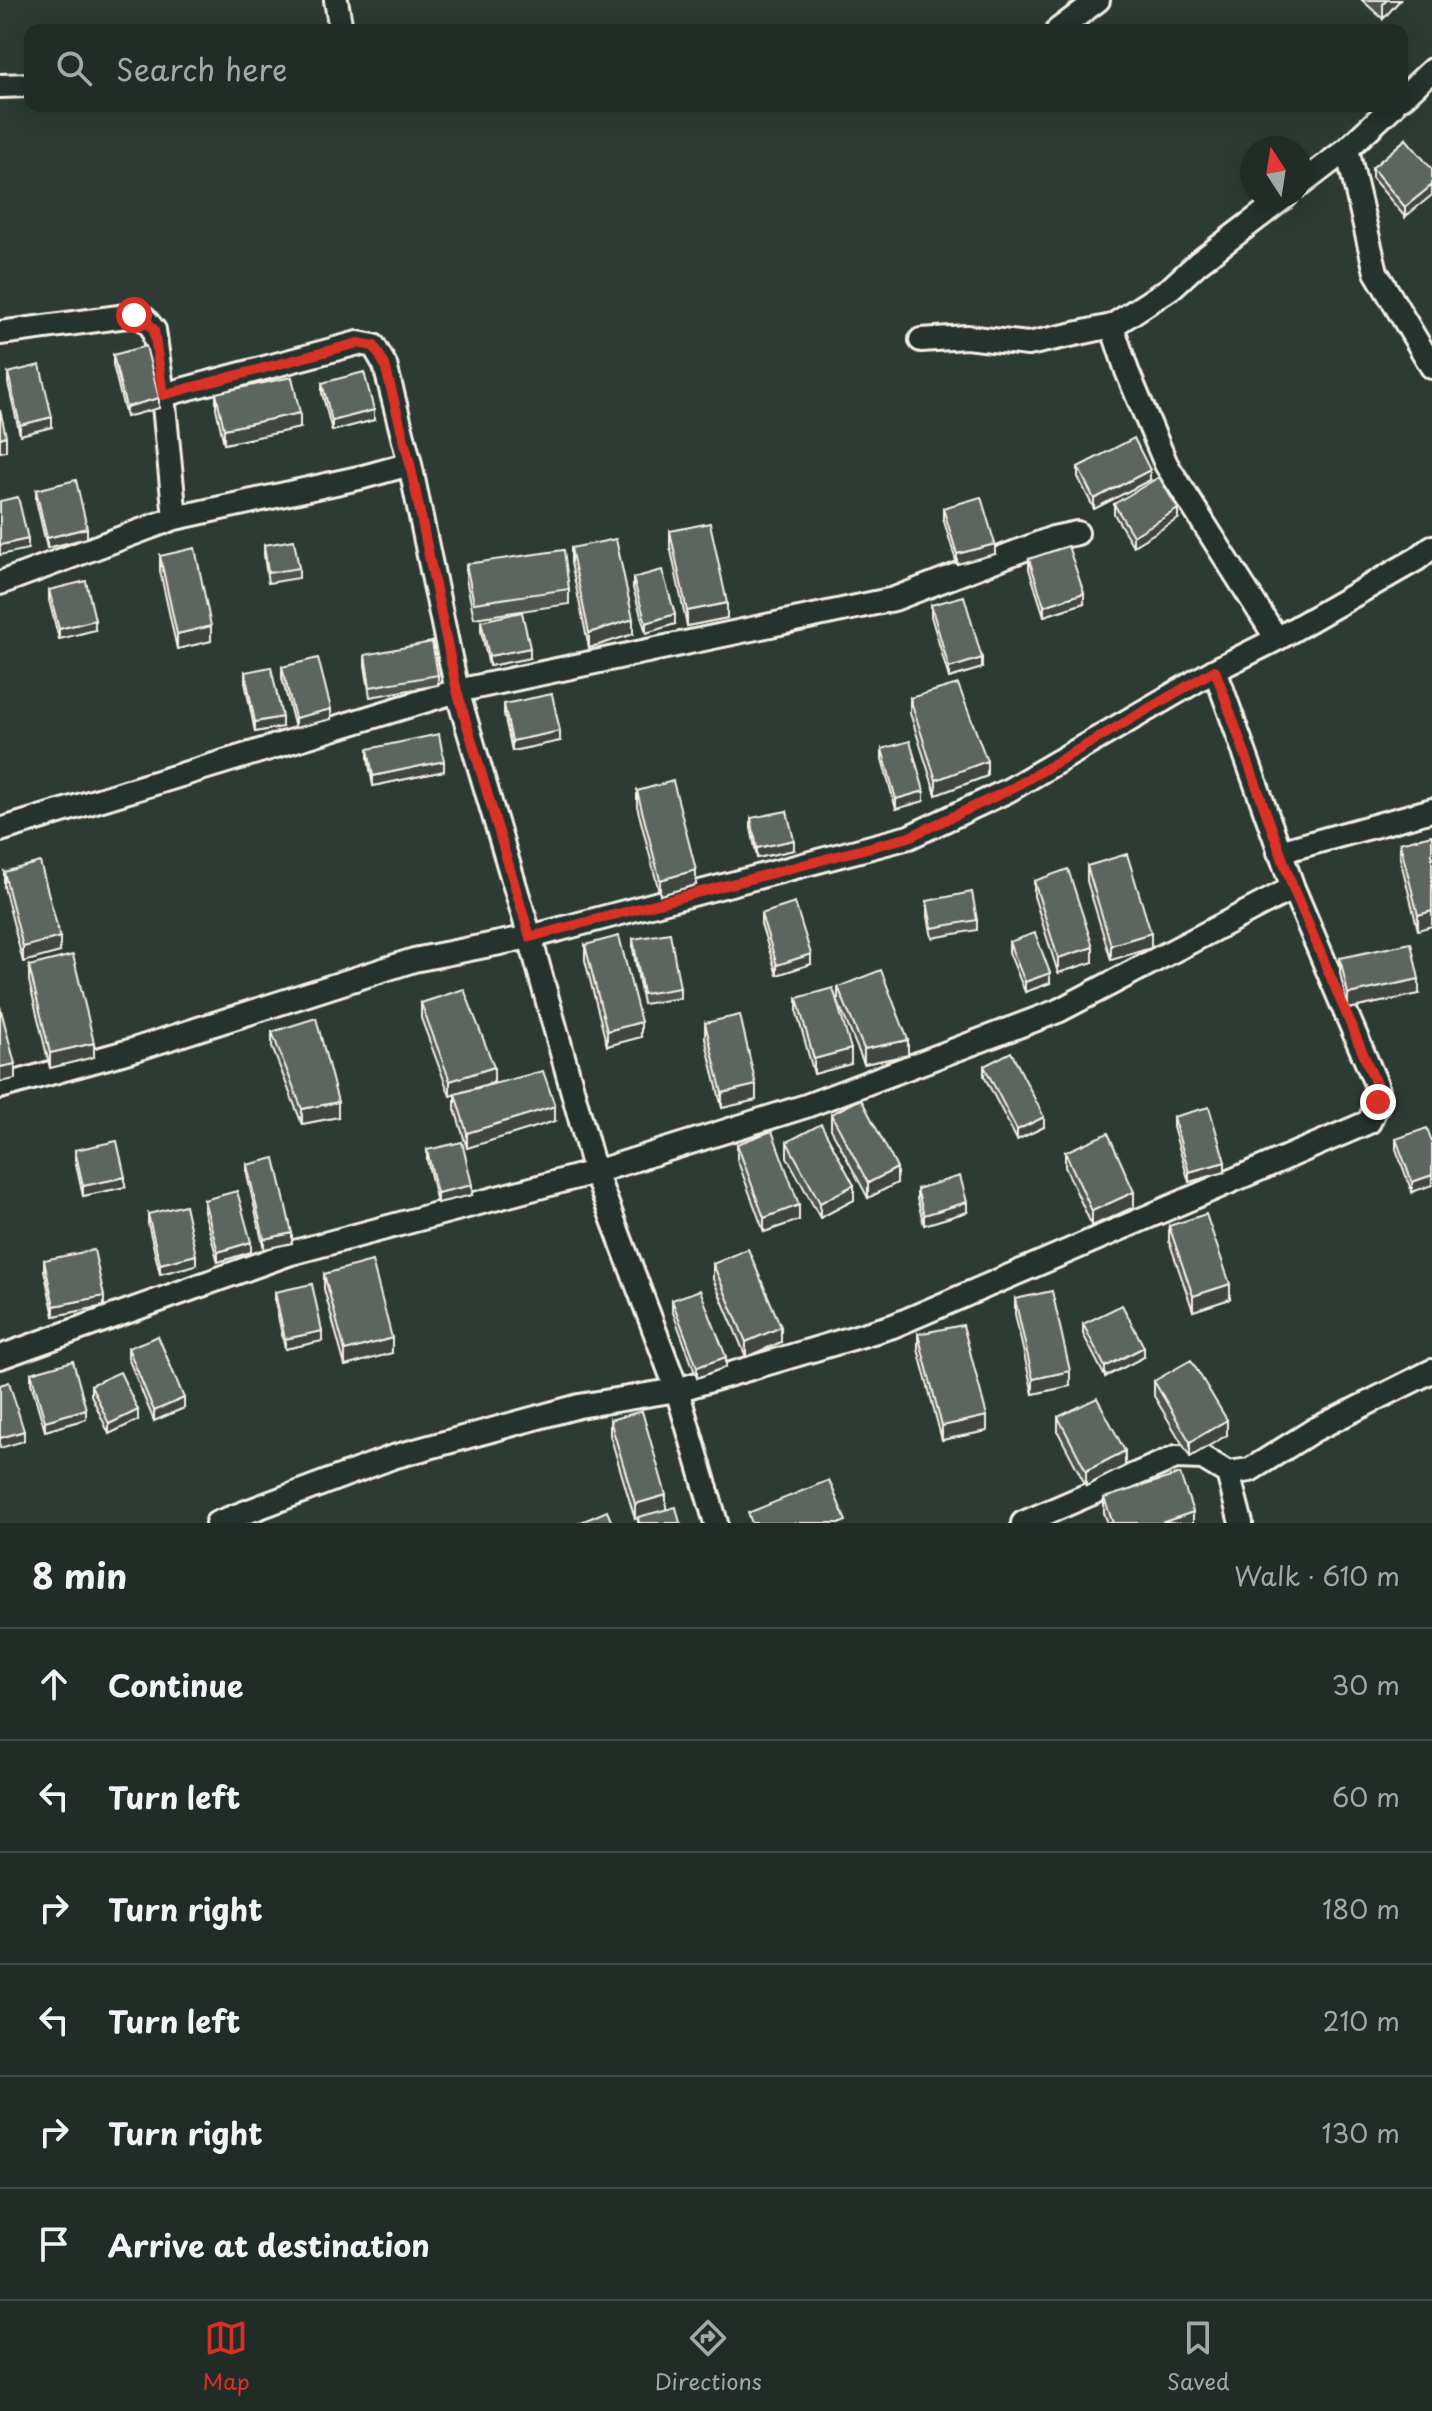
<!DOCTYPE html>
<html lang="en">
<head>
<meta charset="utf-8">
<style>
  body { margin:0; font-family:"Playpen Sans",sans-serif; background:#2a342f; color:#f1f3f6 }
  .compass { position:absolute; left:1240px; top:136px; width:72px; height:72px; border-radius:50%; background:#222c27; box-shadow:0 4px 20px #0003; rotate:348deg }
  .stop { position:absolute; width:24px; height:24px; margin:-18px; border:6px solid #d93025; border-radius:50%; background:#fff }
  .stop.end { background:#d93025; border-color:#fff; box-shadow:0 2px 8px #0008 }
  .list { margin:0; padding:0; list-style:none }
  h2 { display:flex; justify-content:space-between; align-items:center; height:104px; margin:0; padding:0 32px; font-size:34px }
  h2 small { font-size:26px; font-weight:400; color:#a2a7a7 }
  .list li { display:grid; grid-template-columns:52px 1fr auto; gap:24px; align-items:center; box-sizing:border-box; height:112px; padding:0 32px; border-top:2px solid #3f4844 }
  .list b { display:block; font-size:30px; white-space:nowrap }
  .list em { font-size:26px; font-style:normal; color:#a2a7a7 }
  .icon { flex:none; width:44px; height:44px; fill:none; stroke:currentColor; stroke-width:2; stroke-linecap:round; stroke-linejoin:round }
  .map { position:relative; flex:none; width:1432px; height:1523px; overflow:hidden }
  .search { position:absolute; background:#222c27; box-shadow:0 4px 20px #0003; left:24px; right:24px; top:24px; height:88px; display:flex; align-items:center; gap:20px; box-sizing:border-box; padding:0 28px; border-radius:16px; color:#a2a7a7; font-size:30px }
  .sheet { height:776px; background:#222c27 }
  nav { display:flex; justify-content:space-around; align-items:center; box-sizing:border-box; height:112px; border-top:2px solid #3f4844; background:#222c27; font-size:22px; color:#a2a7a7 }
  nav a { display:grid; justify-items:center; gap:4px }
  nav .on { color:#d93025 }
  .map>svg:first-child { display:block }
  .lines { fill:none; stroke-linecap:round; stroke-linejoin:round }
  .minor-casing { stroke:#f4f1e8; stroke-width:28 }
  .minor { stroke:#26332d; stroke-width:22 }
  .wall { fill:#4f5751; stroke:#f4f1e8; stroke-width:2 }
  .shaded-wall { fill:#404742; stroke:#f4f1e8; stroke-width:2 }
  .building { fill:#5c655e; stroke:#f4f1e8; stroke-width:2 }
  .route { stroke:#d93025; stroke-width:10 }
</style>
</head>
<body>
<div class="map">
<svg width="1432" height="1523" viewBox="0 0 1432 1523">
  <rect width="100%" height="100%" fill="#2e3b34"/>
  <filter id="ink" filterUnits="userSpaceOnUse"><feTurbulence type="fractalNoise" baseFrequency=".0125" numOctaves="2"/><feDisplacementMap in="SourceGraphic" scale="16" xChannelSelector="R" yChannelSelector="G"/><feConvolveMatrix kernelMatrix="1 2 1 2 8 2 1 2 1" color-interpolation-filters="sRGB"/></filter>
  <g filter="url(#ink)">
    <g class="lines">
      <g class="minor-casing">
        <path id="minor" d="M 336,0 L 341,30
          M 1058,30 L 1098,0
          M 0,86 L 30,85
          M 1402,98 L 1432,70
          M 1347,149 L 1376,272 L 1432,367
          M 1300,185 L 1347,149 L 1393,106
          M 0,333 L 134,315 L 145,319 L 154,330 L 163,395 L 358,343 L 374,346 L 385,365 L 410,464 L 457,691 L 530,937 L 595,1172 L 677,1390 L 716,1523
          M 921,340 L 966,337 L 1028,344 L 1112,326
          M 163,395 L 175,518
          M 0,583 L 175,518 L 363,477 L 410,464
          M 1277,639 L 1166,464 L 1127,371 L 1112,326 L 1172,287 L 1198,263 L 1286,196
          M 0,830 L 457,691 L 894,599 L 1053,538 L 1077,533
          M 1279,852 L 1432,810
          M 0,1087 L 133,1050 L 414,960 L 530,937 L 909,837 L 1009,790 L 1215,670 L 1277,639 L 1417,559 L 1432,547
          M 0,1357 L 291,1253 L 595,1172 L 806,1106 L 1058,1011 L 1293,888
          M 1228,1473 L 1241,1523
          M 217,1523 L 393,1457 L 579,1406 L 677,1390 L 893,1326 L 1369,1122 L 1378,1102 L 1376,1084 L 1293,888 L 1215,670
          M 1023,1523 L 1176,1457 L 1203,1458 L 1228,1473 L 1250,1470 L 1314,1430 L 1432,1371"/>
      </g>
      <use href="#minor" class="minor"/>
    </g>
    <path class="wall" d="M 1362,0 L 1400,0 L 1383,19 Z
      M 1406,139 L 1405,217 L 1372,178 L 1372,168 Z
      M 113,355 L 159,408 L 126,417 L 113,365 Z
      M 8,373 L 52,427 L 20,435 L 8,383 Z
      M 322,383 L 374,420 L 332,431 L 322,393 Z
      M 216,393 L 300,428 L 224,444 L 216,408 Z
      M 1078,467 L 1150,480 L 1094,509 L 1078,477 Z
      M 36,490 L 87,538 L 47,548 L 36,500 Z
      M 1114,504 L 1178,519 L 1133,546 L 1114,514 Z
      M 943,508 L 995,554 L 957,564 L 943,518 Z
      M 670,531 L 727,618 L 687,626 L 670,546 Z
      M 264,545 L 299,568 L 299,578 L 268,583 L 264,555 Z
      M 571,548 L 633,634 L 589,648 L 571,563 Z
      M 160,556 L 211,641 L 177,649 L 160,571 Z
      M 1029,559 L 1084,603 L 1044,616 L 1029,569 Z
      M 466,564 L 569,589 L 569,604 L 474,618 L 466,579 Z
      M 633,578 L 675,624 L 646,633 L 633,588 Z
      M 49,590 L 95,630 L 59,639 L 49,600 Z
      M 931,605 L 982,668 L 949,678 L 931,616 Z
      M 481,621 L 530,658 L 489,666 L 481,631 Z
      M 365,655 L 438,675 L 438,685 L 370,697 L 365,665 Z
      M 282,667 L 331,719 L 295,728 L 282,678 Z
      M 245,672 L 282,727 L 255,732 L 245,682 Z
      M 910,698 L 987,776 L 936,795 L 910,713 Z
      M 504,704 L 560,741 L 512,751 L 504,714 Z
      M 368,749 L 444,771 L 373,786 L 368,759 Z
      M 882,749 L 924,801 L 896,809 L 882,759 Z
      M 637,791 L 696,885 L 660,895 L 637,806 Z
      M 751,818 L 794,850 L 757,858 L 751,828 Z
      M 1432,835 L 1418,930 L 1400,858 L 1400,843 Z
      M 1087,866 L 1151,948 L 1111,960 L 1087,881 Z
      M 4,872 L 60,952 L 23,962 L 4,887 Z
      M 1034,881 L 1093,962 L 1058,973 L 1034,896 Z
      M 927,901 L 977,920 L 977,930 L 932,938 L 927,911 Z
      M 761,914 L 811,964 L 777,975 L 761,924 Z
      M 633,939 L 680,988 L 680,998 L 643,1004 L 633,949 Z
      M 1009,942 L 1050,983 L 1025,992 L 1009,952 Z
      M 585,945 L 641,1037 L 607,1046 L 585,960 Z
      M 1340,958 L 1419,994 L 1348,1009 L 1340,973 Z
      M 29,966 L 94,1057 L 50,1068 L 29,981 Z
      M 838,987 L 908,1055 L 864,1064 L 838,1002 Z
      M 797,998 L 851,1064 L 814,1074 L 797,1013 Z
      M 421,1003 L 494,1082 L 460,1092 L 555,1121 L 467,1148 L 455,1109 L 455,1094 L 450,1096 L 421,1018 Z
      M 705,1023 L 756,1100 L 722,1108 L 705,1038 Z
      M 272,1032 L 338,1117 L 302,1124 L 272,1047 Z
      M 984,1066 L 1044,1127 L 1017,1140 L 984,1076 Z
      M 831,1114 L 897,1183 L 868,1198 L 831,1129 Z
      M 1173,1117 L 1225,1172 L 1189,1182 L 1173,1127 Z
      M 1396,1139 L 1432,1142 L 1412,1192 L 1396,1149 Z
      M 787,1142 L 854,1200 L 820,1218 L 787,1157 Z
      M 737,1144 L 799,1220 L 764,1232 L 737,1159 Z
      M 75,1150 L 125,1187 L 83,1196 L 75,1160 Z
      M 427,1150 L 472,1195 L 437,1203 L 427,1160 Z
      M 1065,1152 L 1134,1207 L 1092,1226 L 1065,1167 Z
      M 247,1165 L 292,1243 L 264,1249 L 247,1175 Z
      M 917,1189 L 967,1212 L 924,1225 L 917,1199 Z
      M 204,1200 L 251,1252 L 218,1262 L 204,1211 Z
      M 148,1214 L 196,1265 L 160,1274 L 148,1224 Z
      M 1169,1226 L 1230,1299 L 1193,1311 L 1169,1241 Z
      M 44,1260 L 104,1306 L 54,1316 L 44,1270 Z
      M 713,1264 L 781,1342 L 746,1357 L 713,1279 Z
      M 324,1274 L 392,1353 L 345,1366 L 324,1289 Z
      M 275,1292 L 322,1341 L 285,1349 L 275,1302 Z
      M 1015,1299 L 1070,1386 L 1033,1394 L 1015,1314 Z
      M 672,1300 L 726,1367 L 697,1378 L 672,1310 Z
      M 1083,1324 L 1144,1357 L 1105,1377 L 1083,1334 Z
      M 918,1334 L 987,1431 L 942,1440 L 918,1349 Z
      M 128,1348 L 184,1408 L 154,1421 L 128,1358 Z
      M 31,1373 L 86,1419 L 45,1431 L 31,1383 Z
      M 1154,1381 L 1227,1435 L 1190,1457 L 1154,1396 Z
      M 91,1385 L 138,1420 L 109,1434 L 91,1395 Z
      M 1058,1417 L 1125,1466 L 1086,1486 L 1058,1432 Z
      M 610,1420 L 666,1510 L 680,1523 L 638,1523 L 638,1518 L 635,1519 L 610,1435 Z
      M 1104,1498 L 1193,1523 L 1108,1523 L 1104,1513 Z"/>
    <path class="shaded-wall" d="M 1387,0 L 1400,0 L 1383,19 L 1383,4 Z
      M 1432,185 L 1432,195 L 1405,217 L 1405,207 Z
      M 159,398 L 159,408 L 126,417 L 126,407 Z
      M 374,410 L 374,420 L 332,431 L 332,421 Z
      M 300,413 L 300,428 L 224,444 L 224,429 Z
      M 52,417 L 52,427 L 20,435 L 20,425 Z
      M 6,436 L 6,451 L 0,452 L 0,438 Z
      M 1150,470 L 1150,480 L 1094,509 L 1094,499 Z
      M 1178,509 L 1178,519 L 1133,546 L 1133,536 Z
      M 87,528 L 87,538 L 47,548 L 47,538 Z
      M 28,539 L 28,549 L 0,555 L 0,545 Z
      M 995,544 L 995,554 L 957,564 L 957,554 Z
      M 1084,593 L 1084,603 L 1044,616 L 1044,606 Z
      M 727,603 L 727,618 L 687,626 L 687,611 Z
      M 675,614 L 675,624 L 646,633 L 646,623 Z
      M 633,619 L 633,634 L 589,648 L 589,633 Z
      M 95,620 L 95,630 L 59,639 L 59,629 Z
      M 211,626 L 211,641 L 177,649 L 177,634 Z
      M 530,648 L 530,658 L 489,666 L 489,656 Z
      M 982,658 L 982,668 L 949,678 L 949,668 Z
      M 331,709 L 331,719 L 295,728 L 295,718 Z
      M 282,717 L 282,727 L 255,732 L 255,722 Z
      M 560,731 L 560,741 L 512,751 L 512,741 Z
      M 444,761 L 444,771 L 373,786 L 373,776 Z
      M 987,761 L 987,776 L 936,795 L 936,780 Z
      M 924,791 L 924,801 L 896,809 L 896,799 Z
      M 794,840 L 794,850 L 757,858 L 757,848 Z
      M 696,870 L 696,885 L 660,895 L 660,880 Z
      M 1432,911 L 1432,926 L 1418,930 L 1418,915 Z
      M 1151,933 L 1151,948 L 1111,960 L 1111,945 Z
      M 60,937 L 60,952 L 23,962 L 23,947 Z
      M 1093,947 L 1093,962 L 1058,973 L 1058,958 Z
      M 811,954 L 811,964 L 777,975 L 777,965 Z
      M 1050,973 L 1050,983 L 1025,992 L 1025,982 Z
      M 1419,979 L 1419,994 L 1348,1009 L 1348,994 Z
      M 641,1022 L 641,1037 L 607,1046 L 607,1031 Z
      M 908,1040 L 908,1055 L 864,1064 L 864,1049 Z
      M 94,1043 L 94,1057 L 50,1068 L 50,1053 Z
      M 851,1049 L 851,1064 L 814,1074 L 814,1059 Z
      M 15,1064 L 15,1079 L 0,1082 L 0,1067 Z
      M 494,1067 L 494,1082 L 450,1096 L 450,1081 Z
      M 756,1085 L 756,1100 L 722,1108 L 722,1093 Z
      M 338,1102 L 338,1117 L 302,1124 L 302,1109 Z
      M 555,1106 L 555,1121 L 467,1148 L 467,1133 Z
      M 1044,1117 L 1044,1127 L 1017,1140 L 1017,1130 Z
      M 1225,1162 L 1225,1172 L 1189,1182 L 1189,1172 Z
      M 897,1168 L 897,1183 L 868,1198 L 868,1183 Z
      M 1432,1175 L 1432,1185 L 1412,1192 L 1412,1182 Z
      M 125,1177 L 125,1187 L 83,1196 L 83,1186 Z
      M 472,1185 L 472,1195 L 437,1203 L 437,1193 Z
      M 854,1185 L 854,1200 L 820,1218 L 820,1203 Z
      M 1134,1192 L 1134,1207 L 1092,1226 L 1092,1211 Z
      M 967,1202 L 967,1212 L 924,1225 L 924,1215 Z
      M 799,1205 L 799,1220 L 764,1232 L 764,1218 Z
      M 292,1233 L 292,1243 L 264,1249 L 264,1239 Z
      M 251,1242 L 251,1252 L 218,1262 L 218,1252 Z
      M 196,1255 L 196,1265 L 160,1274 L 160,1264 Z
      M 1230,1284 L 1230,1299 L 1193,1311 L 1193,1296 Z
      M 104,1296 L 104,1306 L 54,1316 L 54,1306 Z
      M 781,1327 L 781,1342 L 746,1357 L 746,1342 Z
      M 322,1331 L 322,1341 L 285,1349 L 285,1339 Z
      M 392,1338 L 392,1353 L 345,1366 L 345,1351 Z
      M 1144,1347 L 1144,1357 L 1105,1377 L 1105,1367 Z
      M 726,1357 L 726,1367 L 697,1378 L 697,1367 Z
      M 1070,1371 L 1070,1386 L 1033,1394 L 1033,1379 Z
      M 184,1398 L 184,1408 L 154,1421 L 154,1411 Z
      M 86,1409 L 86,1419 L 45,1431 L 45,1421 Z
      M 138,1410 L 138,1420 L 109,1434 L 109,1424 Z
      M 987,1416 L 987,1431 L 942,1440 L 942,1426 Z
      M 1227,1420 L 1227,1435 L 1190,1457 L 1190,1442 Z
      M 24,1431 L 24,1441 L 0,1448 L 0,1438 Z
      M 1125,1451 L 1125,1466 L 1086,1486 L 1086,1471 Z
      M 666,1495 L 666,1510 L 635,1519 L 635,1504 Z
      M 1193,1512 L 1193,1523 L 1161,1523 Z"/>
    <path class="building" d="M 1406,139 L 1432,169 L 1432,185 L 1405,207 L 1372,168 Z
      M 146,346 L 159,398 L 126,407 L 113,355 Z
      M 40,365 L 52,417 L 20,425 L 8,373 Z
      M 364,372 L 374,410 L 332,421 L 322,383 Z
      M 292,377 L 300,413 L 224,429 L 216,393 Z
      M 0,410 L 6,436 L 0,438 Z
      M 1134,438 L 1150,470 L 1094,499 L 1078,467 Z
      M 1159,477 L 1178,509 L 1133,536 L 1114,504 Z
      M 76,480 L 87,528 L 47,538 L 36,490 Z
      M 18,497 L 28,539 L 0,545 L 0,501 Z
      M 981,497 L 995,544 L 957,554 L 943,508 Z
      M 710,523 L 727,603 L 687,611 L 670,531 Z
      M 616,539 L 633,619 L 589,633 L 571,548 Z
      M 294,540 L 299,568 L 268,573 L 264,545 Z
      M 1068,546 L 1084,593 L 1044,606 L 1029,559 Z
      M 195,548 L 211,626 L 177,634 L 160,556 Z
      M 564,550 L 569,589 L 474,603 L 466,564 Z
      M 662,570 L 675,614 L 646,623 L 633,578 Z
      M 86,581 L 95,620 L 59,629 L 49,590 Z
      M 964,596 L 982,658 L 949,668 L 931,605 Z
      M 522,612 L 530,648 L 489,656 L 481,621 Z
      M 432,642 L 438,675 L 370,687 L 365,655 Z
      M 318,658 L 331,709 L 295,718 L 282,667 Z
      M 271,667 L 282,717 L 255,722 L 245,672 Z
      M 958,684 L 987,761 L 936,780 L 910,698 Z
      M 552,694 L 560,731 L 512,741 L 504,704 Z
      M 439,734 L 444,761 L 373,776 L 368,749 Z
      M 910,741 L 924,791 L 896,799 L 882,749 Z
      M 673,781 L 696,870 L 660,880 L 637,791 Z
      M 787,811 L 794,840 L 757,848 L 751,818 Z
      M 1432,835 L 1432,911 L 1418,915 L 1400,843 Z
      M 1127,854 L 1151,933 L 1111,945 L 1087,866 Z
      M 40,862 L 60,937 L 23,947 L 4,872 Z
      M 1068,869 L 1093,947 L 1058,958 L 1034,881 Z
      M 972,892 L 977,920 L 932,928 L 927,901 Z
      M 795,903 L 811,954 L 777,965 L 761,914 Z
      M 670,933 L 680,988 L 643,994 L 633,939 Z
      M 1035,933 L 1050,973 L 1025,982 L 1009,942 Z
      M 619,936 L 641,1022 L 607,1031 L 585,945 Z
      M 1411,943 L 1419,979 L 1348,994 L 1340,958 Z
      M 73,955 L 94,1043 L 50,1053 L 29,966 Z
      M 881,970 L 908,1040 L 864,1049 L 838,987 Z
      M 833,988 L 851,1049 L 814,1059 L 797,998 Z
      M 464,989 L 494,1067 L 450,1081 L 421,1003 Z
      M 0,1006 L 15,1064 L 0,1067 Z
      M 740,1015 L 756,1085 L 722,1093 L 705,1023 Z
      M 316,1018 L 338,1102 L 302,1109 L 272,1032 Z
      M 1011,1052 L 1044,1117 L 1017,1130 L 984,1066 Z
      M 543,1071 L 555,1106 L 467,1133 L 455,1094 Z
      M 861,1099 L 897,1168 L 868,1183 L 831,1114 Z
      M 1209,1107 L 1225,1162 L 1189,1172 L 1173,1117 Z
      M 821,1124 L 854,1185 L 820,1203 L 787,1142 Z
      M 1427,1128 L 1432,1142 L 1432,1175 L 1412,1182 L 1396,1139 Z
      M 772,1131 L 799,1205 L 764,1218 L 737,1144 Z
      M 1108,1133 L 1134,1192 L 1092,1211 L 1065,1152 Z
      M 117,1141 L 125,1177 L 83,1186 L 75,1150 Z
      M 462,1142 L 472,1185 L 437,1193 L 427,1150 Z
      M 275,1158 L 292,1233 L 264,1239 L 247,1165 Z
      M 960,1176 L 967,1202 L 924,1215 L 917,1189 Z
      M 237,1191 L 251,1242 L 218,1252 L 204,1200 Z
      M 185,1205 L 196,1255 L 160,1264 L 148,1214 Z
      M 1206,1214 L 1230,1284 L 1193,1296 L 1169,1226 Z
      M 748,1249 L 781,1327 L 746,1342 L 713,1264 Z
      M 94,1250 L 104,1296 L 54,1306 L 44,1260 Z
      M 372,1261 L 392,1338 L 345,1351 L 324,1274 Z
      M 312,1284 L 322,1331 L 285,1339 L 275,1292 Z
      M 700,1290 L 726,1357 L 697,1367 L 672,1300 Z
      M 1052,1291 L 1070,1371 L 1033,1379 L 1015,1299 Z
      M 1122,1305 L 1144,1347 L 1105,1367 L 1083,1324 Z
      M 963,1325 L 987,1416 L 942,1426 L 918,1334 Z
      M 158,1336 L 184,1398 L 154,1411 L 128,1348 Z
      M 1191,1360 L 1227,1420 L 1190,1442 L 1154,1381 Z
      M 73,1361 L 86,1409 L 45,1421 L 31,1373 Z
      M 120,1372 L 138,1410 L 109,1424 L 91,1385 Z
      M 9,1382 L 24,1431 L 0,1438 L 0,1385 Z
      M 1097,1398 L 1125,1451 L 1086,1471 L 1058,1417 Z
      M 642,1411 L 666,1495 L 635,1504 L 610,1420 Z
      M 1180,1474 L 1193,1512 L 1161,1523 L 1113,1523 L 1104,1498 Z
      M 829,1480 L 846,1521 L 841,1523 L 752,1523 L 748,1513 Z
      M 676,1507 L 680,1523 L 639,1523 L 638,1517 Z
      M 607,1511 L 612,1523 L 579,1523 Z"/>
  </g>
  <g class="lines" filter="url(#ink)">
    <path class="route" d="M 134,315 L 145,319 L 154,330 L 163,395 L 358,343 L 374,346 L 385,365 L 410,464 L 457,691 L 530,937 L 909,837 L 1009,790 L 1215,670 L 1293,888 L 1376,1084 L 1378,1102"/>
  </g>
</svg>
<svg class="compass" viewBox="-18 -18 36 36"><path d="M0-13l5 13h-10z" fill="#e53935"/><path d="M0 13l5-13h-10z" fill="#a2a7a7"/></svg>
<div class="stop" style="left:134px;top:315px"></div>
<div class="stop end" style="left:1378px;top:1102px"></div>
<div class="search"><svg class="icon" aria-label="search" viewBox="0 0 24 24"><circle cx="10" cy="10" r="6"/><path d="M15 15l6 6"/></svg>Search here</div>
</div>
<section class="sheet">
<h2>8 min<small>Walk · 610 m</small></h2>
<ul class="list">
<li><svg class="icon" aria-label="ahead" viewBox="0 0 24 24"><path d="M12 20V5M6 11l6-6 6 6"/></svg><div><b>Continue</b></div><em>30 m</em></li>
<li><svg class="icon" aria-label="left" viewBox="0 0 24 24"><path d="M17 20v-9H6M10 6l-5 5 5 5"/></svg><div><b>Turn left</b></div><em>60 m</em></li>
<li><svg class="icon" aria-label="right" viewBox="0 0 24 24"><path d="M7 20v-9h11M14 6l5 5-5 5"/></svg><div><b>Turn right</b></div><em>180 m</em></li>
<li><svg class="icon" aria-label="left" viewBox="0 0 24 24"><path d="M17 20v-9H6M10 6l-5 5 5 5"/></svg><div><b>Turn left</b></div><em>210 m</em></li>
<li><svg class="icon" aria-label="right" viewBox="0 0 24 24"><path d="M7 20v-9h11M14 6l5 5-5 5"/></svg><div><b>Turn right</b></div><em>130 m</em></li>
<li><svg class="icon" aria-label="arrive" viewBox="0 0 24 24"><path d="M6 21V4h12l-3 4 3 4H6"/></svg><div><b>Arrive at destination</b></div></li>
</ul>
</section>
<nav>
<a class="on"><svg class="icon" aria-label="map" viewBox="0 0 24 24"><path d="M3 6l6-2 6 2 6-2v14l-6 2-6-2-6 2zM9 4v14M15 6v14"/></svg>Map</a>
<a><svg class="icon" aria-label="directions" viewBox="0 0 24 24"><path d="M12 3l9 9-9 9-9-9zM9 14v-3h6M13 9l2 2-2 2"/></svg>Directions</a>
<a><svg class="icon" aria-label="saved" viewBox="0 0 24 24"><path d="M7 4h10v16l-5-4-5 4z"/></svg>Saved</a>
</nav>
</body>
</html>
